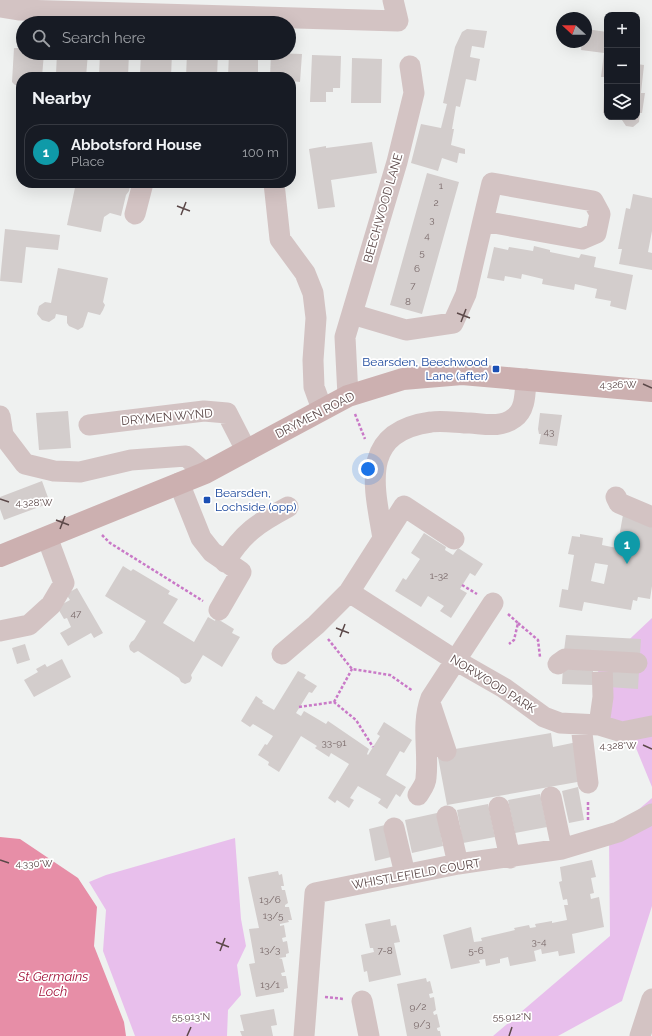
<!DOCTYPE html>
<html lang="en">
<head>
<meta charset="utf-8">
<style>
  body { margin:0; font-family:Raleway,sans-serif; background:#242831; color:#f1f3f6 }
  .controls { position:absolute; right:12px; top:12px; display:grid; overflow:hidden; border-radius:8px; box-shadow:0 4px 16px #0002 }
  .controls button { width:36px; height:36px; display:grid; place-items:center; padding:0; border:0; border-bottom:1px solid #363941; background:#171b24; color:#f1f3f6; font:20px sans-serif }
  .compass { position:absolute; left:556px; top:12px; width:36px; height:36px; border-radius:50%; background:#171b24; box-shadow:0 4px 16px #0002; rotate:291deg }
  .you { position:absolute; left:368px; top:469px; width:14px; height:14px; margin:-10px; border:3px solid #fff; border-radius:50%; background:#1a73e8; box-shadow:0 0 0 6px #1a73e833 }
  .badge { display:grid; place-items:center; width:26px; height:26px; border-radius:50%; background:#1a73e8; color:#fff; font-size:13px; font-weight:700 }
  .pin { position:absolute; translate:-50% -33px; filter:drop-shadow(0 1px 2px #0008) }
  .pin::after { content:''; position:absolute; top:21px; width:14px; height:12px; background:inherit; clip-path:polygon(0 0,100% 0,50% 100%) }
  .list { margin:0; padding:0; list-style:none }
  h2 { display:flex; justify-content:space-between; align-items:center; height:52px; margin:0; padding:0 16px; font-size:17px }
  h2 small { font-size:13px; font-weight:400; color:#9ea1a6 }
  .list li { display:grid; grid-template-columns:26px 1fr auto; gap:12px; align-items:center; box-sizing:border-box; height:56px; margin:0 8px 8px; padding:0 8px; border:1px solid #363941; border-radius:16px }
  .list b { display:block; font-size:15px; white-space:nowrap }
  .list p { margin:0; font-size:13px; white-space:nowrap; color:#9ea1a6 }
  .list em { font-size:13px; font-style:normal; color:#9ea1a6 }
  .icon { flex:none; width:22px; height:22px; fill:none; stroke:currentColor; stroke-width:2; stroke-linecap:round; stroke-linejoin:round }
  .map { position:relative; flex:none; width:652px; height:1036px; overflow:hidden }
  .search { position:absolute; background:#171b24; box-shadow:0 4px 16px #0002; left:16px; top:16px; width:280px; height:44px; display:flex; align-items:center; gap:10px; box-sizing:border-box; padding:0 14px; border-radius:22px; color:#9ea1a6; font-size:15px }
  .panel { position:absolute; background:#171b24; box-shadow:0 4px 16px #0002; left:16px; top:72px; width:280px; height:116px; border-radius:16px }
  .map>svg:first-child { display:block }
  .green { fill:#e8bfec }
  .water { fill:#e78ea7 }
  .building { fill:#d3cdcc; fill-rule:evenodd }
  .lines { fill:none; stroke-linecap:round; stroke-linejoin:round }
  .path { stroke:#c979c7; stroke-width:2.5; stroke-dasharray:3 2; stroke-linecap:butt }
  .minor { stroke:#d3c3c3; stroke-width:21 }
  .major { stroke:#ccb0b0; stroke-width:22 }
  .ticks { fill:none; stroke:#5b4848; stroke-width:1.5 }
  .transit-dot { fill:#1a4fb4; stroke:#fff; stroke-width:1.5 }
  .labels { text-anchor:middle; dominant-baseline:central; stroke-width:3.5; stroke-linejoin:round; paint-order:stroke }
  .number-label { font-size:10px; fill:#796969 }
  .street-label { font-size:12px; fill:#5b4848; stroke:#fff }
  .transit-label { font-size:12px; fill:#164399; stroke:#fff; text-anchor:end }
  .water-label { font-size:13px; font-style:italic; fill:#a2143b; stroke:#fff }
  .ticks-label { font-size:10px; text-anchor:middle; fill:#5b4848; stroke:#fff; stroke-width:3.5; stroke-linejoin:round; paint-order:stroke }
</style>
</head>
<body>
<div class="map">
<svg width="652" height="1036" viewBox="0 0 652 1036">
  <rect width="100%" height="100%" fill="#eff1f0"/>
  <path class="green" d="M 652,618 L 652,787 L 636,748 L 602,724 L 598,669 Z
    M 652,798 L 652,906 L 622,1001 L 558,1036 L 493,1036 L 610,936 L 609,835 Z
    M 235,838 L 241,919 L 246,946 L 237,965 L 241,995 L 228,1010 L 227,1036 L 135,1036 L 103,951 L 106,910 L 89,882 L 106,875 Z"/>
  <path class="water" d="M 0,837 L 20,839 L 78,878 L 97,907 L 94,946 L 124,1022 L 126,1036 L 0,1036 Z"/>
  <path class="building" d="M 467,29 L 487,31 L 484,48 L 472,46 L 470,57 L 480,59 L 476,81 L 466,79 L 460,107 L 456,106 L 452,129 L 454,129 L 451,145 L 465,149 L 465,154 L 459,153 L 457,163 L 442,158 L 438,171 L 411,163 L 421,124 L 441,128 L 447,104 L 443,103 L 455,47 L 462,32 Z
    M 586,29 L 607,32 L 607,114 L 603,113 L 605,77 L 601,77 L 604,53 L 581,50 L 582,42 L 586,42 Z
    M 14,48 L 23,48 L 23,53 L 44,53 L 42,77 L 21,77 L 19,85 L 15,85 L 12,82 Z
    M 57,53 L 88,53 L 86,77 L 56,74 Z
    M 100,53 L 129,53 L 128,77 L 99,77 Z
    M 141,53 L 172,53 L 171,77 L 152,77 L 152,74 L 140,74 Z
    M 187,53 L 218,53 L 217,77 L 186,77 Z
    M 229,53 L 258,53 L 258,77 L 228,77 Z
    M 271,53 L 302,54 L 300,82 L 291,81 L 291,77 L 270,77 Z
    M 312,55 L 341,56 L 340,88 L 333,88 L 333,92 L 326,92 L 326,102 L 310,102 Z
    M 352,58 L 382,59 L 381,103 L 351,103 Z
    M 637,64 L 644,65 L 641,93 L 645,93 L 642,113 L 640,113 L 639,122 L 633,127 L 626,126 L 620,117 L 637,117 Z
    M 372,142 L 377,173 L 331,180 L 335,207 L 318,209 L 309,149 L 326,146 L 326,148 Z
    M 427,173 L 459,182 L 422,314 L 390,305 Z
    M 76,183 L 128,183 L 130,186 L 129,191 L 126,195 L 121,216 L 110,213 L 104,217 L 101,232 L 67,225 Z
    M 633,194 L 652,198 L 652,231 L 648,252 L 652,253 L 652,270 L 619,264 L 622,249 L 618,249 L 626,208 L 630,209 Z
    M 5,229 L 60,235 L 58,250 L 26,247 L 22,283 L 0,281 Z
    M 534,246 L 550,250 L 550,252 L 579,258 L 581,254 L 596,257 L 594,267 L 633,275 L 626,310 L 610,306 L 611,301 L 595,298 L 597,289 L 575,284 L 574,290 L 542,284 L 543,279 L 522,274 L 521,279 L 505,276 L 504,281 L 487,278 L 494,247 L 508,250 L 509,247 L 533,251 Z
    M 58,268 L 108,278 L 103,302 L 105,305 L 103,310 L 100,315 L 88,312 L 83,327 L 78,330 L 69,326 L 67,323 L 67,316 L 56,314 L 55,318 L 49,322 L 42,320 L 37,314 L 39,306 L 45,302 L 51,303 Z
    M 68,411 L 71,448 L 39,450 L 36,413 Z
    M 540,413 L 562,415 L 557,446 L 539,444 L 541,434 L 539,434 L 538,429 Z
    M 42,481 L 50,503 L 4,520 L 0,509 L 0,497 Z
    M 623,515 L 652,525 L 652,586 L 650,599 L 638,597 L 637,601 L 633,600 L 631,610 L 584,602 L 582,611 L 559,607 L 562,589 L 568,590 L 574,555 L 568,554 L 572,536 L 580,537 L 580,534 L 603,538 L 602,545 L 617,548 ZM 595,563 L 608,565 L 604,584 L 591,581 Z
    M 424,533 L 446,547 L 445,550 L 453,555 L 458,548 L 483,564 L 475,576 L 470,573 L 460,589 L 467,593 L 451,618 L 440,611 L 444,606 L 428,596 L 421,607 L 395,591 L 403,578 L 406,580 L 420,559 L 411,553 Z
    M 123,566 L 131,571 L 133,569 L 170,591 L 168,594 L 178,599 L 163,623 L 194,642 L 208,617 L 215,621 L 216,618 L 234,629 L 232,633 L 240,637 L 222,667 L 203,655 L 191,675 L 192,678 L 190,682 L 185,684 L 181,682 L 179,678 L 138,651 L 134,653 L 130,650 L 129,646 L 131,642 L 134,640 L 146,621 L 105,596 Z
    M 77,588 L 103,633 L 94,638 L 91,633 L 68,646 L 60,633 L 71,627 L 67,618 L 64,619 L 57,607 L 70,600 L 66,594 Z
    M 566,635 L 641,639 L 640,655 L 564,651 Z
    M 25,644 L 30,660 L 17,664 L 12,648 Z
    M 62,659 L 71,677 L 34,697 L 24,680 L 38,672 L 36,669 L 45,664 L 47,667 Z
    M 563,667 L 593,668 L 593,685 L 562,684 Z
    M 609,670 L 639,671 L 638,689 L 608,687 Z
    M 298,671 L 306,675 L 304,678 L 317,686 L 312,693 L 309,692 L 296,713 L 301,716 L 304,711 L 326,724 L 328,721 L 369,749 L 367,754 L 368,755 L 380,736 L 377,734 L 384,722 L 412,740 L 404,753 L 400,751 L 386,775 L 406,787 L 400,797 L 396,794 L 387,809 L 378,803 L 381,799 L 358,786 L 350,798 L 354,800 L 349,808 L 337,800 L 335,803 L 328,798 L 349,764 L 331,753 L 329,757 L 315,748 L 317,746 L 301,736 L 279,772 L 268,765 L 269,762 L 258,755 L 265,744 L 267,745 L 273,736 L 253,724 L 250,727 L 241,721 L 256,696 L 263,701 L 262,703 L 274,710 Z
    M 551,733 L 553,747 L 577,742 L 583,781 L 447,805 L 437,752 Z
    M 578,787 L 584,820 L 569,823 L 562,791 Z
    M 540,794 L 547,827 L 515,833 L 508,800 Z
    M 488,804 L 495,837 L 463,843 L 457,810 Z
    M 437,813 L 443,846 L 412,853 L 405,820 Z
    M 385,825 L 391,857 L 375,861 L 369,829 Z
    M 592,860 L 596,877 L 591,878 L 594,893 L 590,894 L 591,899 L 599,897 L 604,927 L 572,934 L 575,953 L 559,956 L 558,951 L 542,954 L 541,949 L 534,951 L 536,961 L 510,966 L 508,957 L 500,959 L 500,963 L 486,966 L 485,959 L 479,960 L 480,963 L 451,969 L 443,935 L 471,927 L 474,942 L 482,941 L 481,938 L 515,930 L 514,928 L 529,925 L 530,928 L 536,927 L 535,924 L 552,921 L 552,923 L 567,920 L 564,905 L 568,905 L 567,899 L 563,900 L 559,882 L 562,881 L 560,867 Z
    M 278,871 L 279,875 L 282,874 L 284,886 L 281,886 L 282,890 L 285,890 L 288,903 L 285,905 L 285,907 L 289,907 L 292,920 L 288,920 L 289,922 L 280,924 L 280,926 L 284,925 L 286,937 L 282,938 L 283,942 L 287,941 L 289,953 L 286,954 L 286,957 L 279,958 L 282,959 L 285,972 L 281,973 L 282,976 L 286,976 L 288,988 L 284,989 L 284,992 L 256,997 L 249,964 L 255,963 L 249,929 L 259,928 L 248,877 Z
    M 390,919 L 391,926 L 396,925 L 400,942 L 394,943 L 401,975 L 369,982 L 367,971 L 364,972 L 361,955 L 374,952 L 373,948 L 370,948 L 365,924 Z
    M 426,978 L 427,982 L 430,981 L 433,993 L 429,994 L 430,998 L 434,997 L 436,1010 L 433,1012 L 434,1015 L 437,1014 L 440,1027 L 437,1028 L 437,1029 L 438,1031 L 440,1031 L 441,1036 L 407,1036 L 397,984 Z
    M 274,1009 L 277,1025 L 271,1026 L 273,1036 L 242,1036 L 240,1031 L 244,1031 L 240,1015 Z"/>
  <g class="lines">
    <path class="path" d="M 355,414 L 365,439
      M 102,535 L 110,543 L 203,601
      M 462,585 L 477,594
      M 508,614 L 518,623 L 514,640 L 509,644
      M 518,623 L 538,640 L 540,657
      M 328,639 L 352,669 L 390,675 L 413,691
      M 334,702 L 352,669
      M 299,707 L 334,702 L 356,720 L 373,747
      M 588,802 L 588,821
      M 325,997 L 344,999"/>
    <path class="minor" d="M 0,7 L 20,10 L 398,21 L 393,0
      M 274,183 L 280,239 L 305,273 L 313,293 L 316,318 L 313,360 L 314,387 L 322,409
      M 135,214 L 143,183
      M 352,314 L 406,330 L 453,323 L 466,294 L 483,221 L 582,239 L 596,233 L 600,214 L 593,201 L 492,183 L 483,221
      M 348,396 L 345,337 L 397,162 L 414,93 L 410,66
      M 0,416 L 3,435 L 25,464 L 54,471 L 80,472 L 131,460 L 186,456 L 205,473
      M 89,425 L 204,411 L 227,413 L 246,450
      M 179,483 L 201,538 L 212,552 L 241,572 L 219,610
      M 616,497 L 619,503 L 652,517
      M 383,538 C 374,486 359,432 431,422 C 443,420 458,423 470,423 C 485,424 501,428 514,418 C 526,410 525,392 526,379
      M 225,562 C 243,533 258,523 288,507
      M 349,592 L 455,660 L 504,688 L 544,717 L 560,723 L 599,725 L 622,732 L 652,726
      M 0,631 L 29,625 L 51,605 L 64,583 L 47,537
      M 282,654 L 316,625 L 349,592 L 404,506 L 454,539
      M 558,664 L 565,659 L 637,663
      M 431,706 L 446,751
      M 581,725 L 588,783
      M 599,725 L 603,697 L 602,661
      M 418,795 C 421,790 426,784 426,778 C 429,751 421,725 431,698 L 493,603
      M 551,797 L 562,849
      M 499,807 L 510,858
      M 447,816 L 458,864
      M 394,828 L 405,874
      M 362,1001 L 369,1036
      M 304,1036 L 315,893 L 458,864 L 562,849 L 618,832 L 652,814
      M 640,1036 L 652,999"/>
    <path class="major" d="M 0,556 L 205,473 L 348,396 L 403,379 L 462,374 L 652,391"/>
  </g>
  <path class="ticks" d="M 177,206 L 190,211M 181,215 L 186,202M 457,313 L 470,318M 461,322 L 466,309M 643,384 L 652,388M 0,499 L 9,502M 56,520 L 69,525M 60,529 L 65,516M 336,628 L 349,633M 340,637 L 345,624M 643,745 L 652,749M 0,860 L 9,863M 216,942 L 229,947M 220,951 L 225,938M 187,1036 L 191,1027M 509,1036 L 512,1027"/>
  <g class="transit-dot">
    <rect x="492" y="365" width="8" height="8" rx="2"/>
    <rect x="203" y="496" width="8" height="8" rx="2"/>
  </g>
  <g class="labels">
    <g class="number-label">
      <text x="441" y="185">1</text>
      <text x="436" y="202">2</text>
      <text x="432" y="219">3</text>
      <text x="427" y="235">4</text>
      <text x="422" y="252">5</text>
      <text x="417" y="268">6</text>
      <text x="413" y="285">7</text>
      <text x="408" y="301">8</text>
      <text x="549" y="431">43</text>
      <text x="439" y="575">1-32</text>
      <text x="76" y="613">47</text>
      <text x="334" y="742">33-91</text>
      <text x="270" y="899">13/6</text>
      <text x="273" y="915">13/5</text>
      <text x="539" y="941">3-4</text>
      <text x="270" y="949">13/3</text>
      <text x="385" y="950">7-8</text>
      <text x="476" y="950">5-6</text>
      <text x="270" y="984">13/1</text>
      <text x="418" y="1006">9/2</text>
      <text x="422" y="1023">9/3</text>
    </g>
    <g class="street-label">
      <text transform="translate(383 208) rotate(-74)">BEECHWOOD LANE</text>
      <text transform="translate(315 415) rotate(-27)">DRYMEN ROAD</text>
      <text transform="translate(167 417) rotate(-5)">DRYMEN WYND</text>
      <text transform="translate(493 684) rotate(32)">NORWOOD PARK</text>
      <text transform="translate(416 874) rotate(-10)">WHISTLEFIELD COURT</text>
    </g>
    <g class="transit-label">
      <text x="488" y="362">Bearsden, Beechwood<tspan x="488" dy="14">Lane (after)</tspan></text>
      <text x="215" y="493" text-anchor="start">Bearsden,<tspan x="215" dy="14">Lochside (opp)</tspan></text>
    </g>
    <g class="water-label">
      <text x="53" y="976">St Germains<tspan x="53" dy="15">Loch</tspan></text>
    </g>
  </g>
  <g class="ticks-label">
    <text x="618" y="388">4.326°W</text>
    <text x="34" y="506">4.328°W</text>
    <text x="618" y="749">4.328°W</text>
    <text x="34" y="867">4.330°W</text>
    <text x="191" y="1020">55.913°N</text>
    <text x="512" y="1020">55.912°N</text>
  </g>
</svg>
<div class="controls">
<button>+</button>
<button>−</button>
<button><svg class="icon" aria-label="layers" viewBox="0 0 24 24"><path d="M12 4l9 5-9 5-9-5zM3 14l9 5 9-5"/></svg></button>
</div>
<svg class="compass" viewBox="-18 -18 36 36"><path d="M0-13l5 13h-10z" fill="#e53935"/><path d="M0 13l5-13h-10z" fill="#9ea1a6"/></svg>
<div class="you"></div>
<div class="pin badge" style="left:627px;top:564px;background:#0f9aa8">1</div>
<div class="search"><svg class="icon" aria-label="search" viewBox="0 0 24 24"><circle cx="10" cy="10" r="6"/><path d="M15 15l6 6"/></svg>Search here</div>
<section class="panel">
<h2>Nearby<small></small></h2>
<ul class="list">
<li><span class="badge" style="background:#0f9aa8">1</span><div><b>Abbotsford House</b><p>Place</p></div><em>100 m</em></li>
</ul>
</section>
</div>
</body>
</html>
